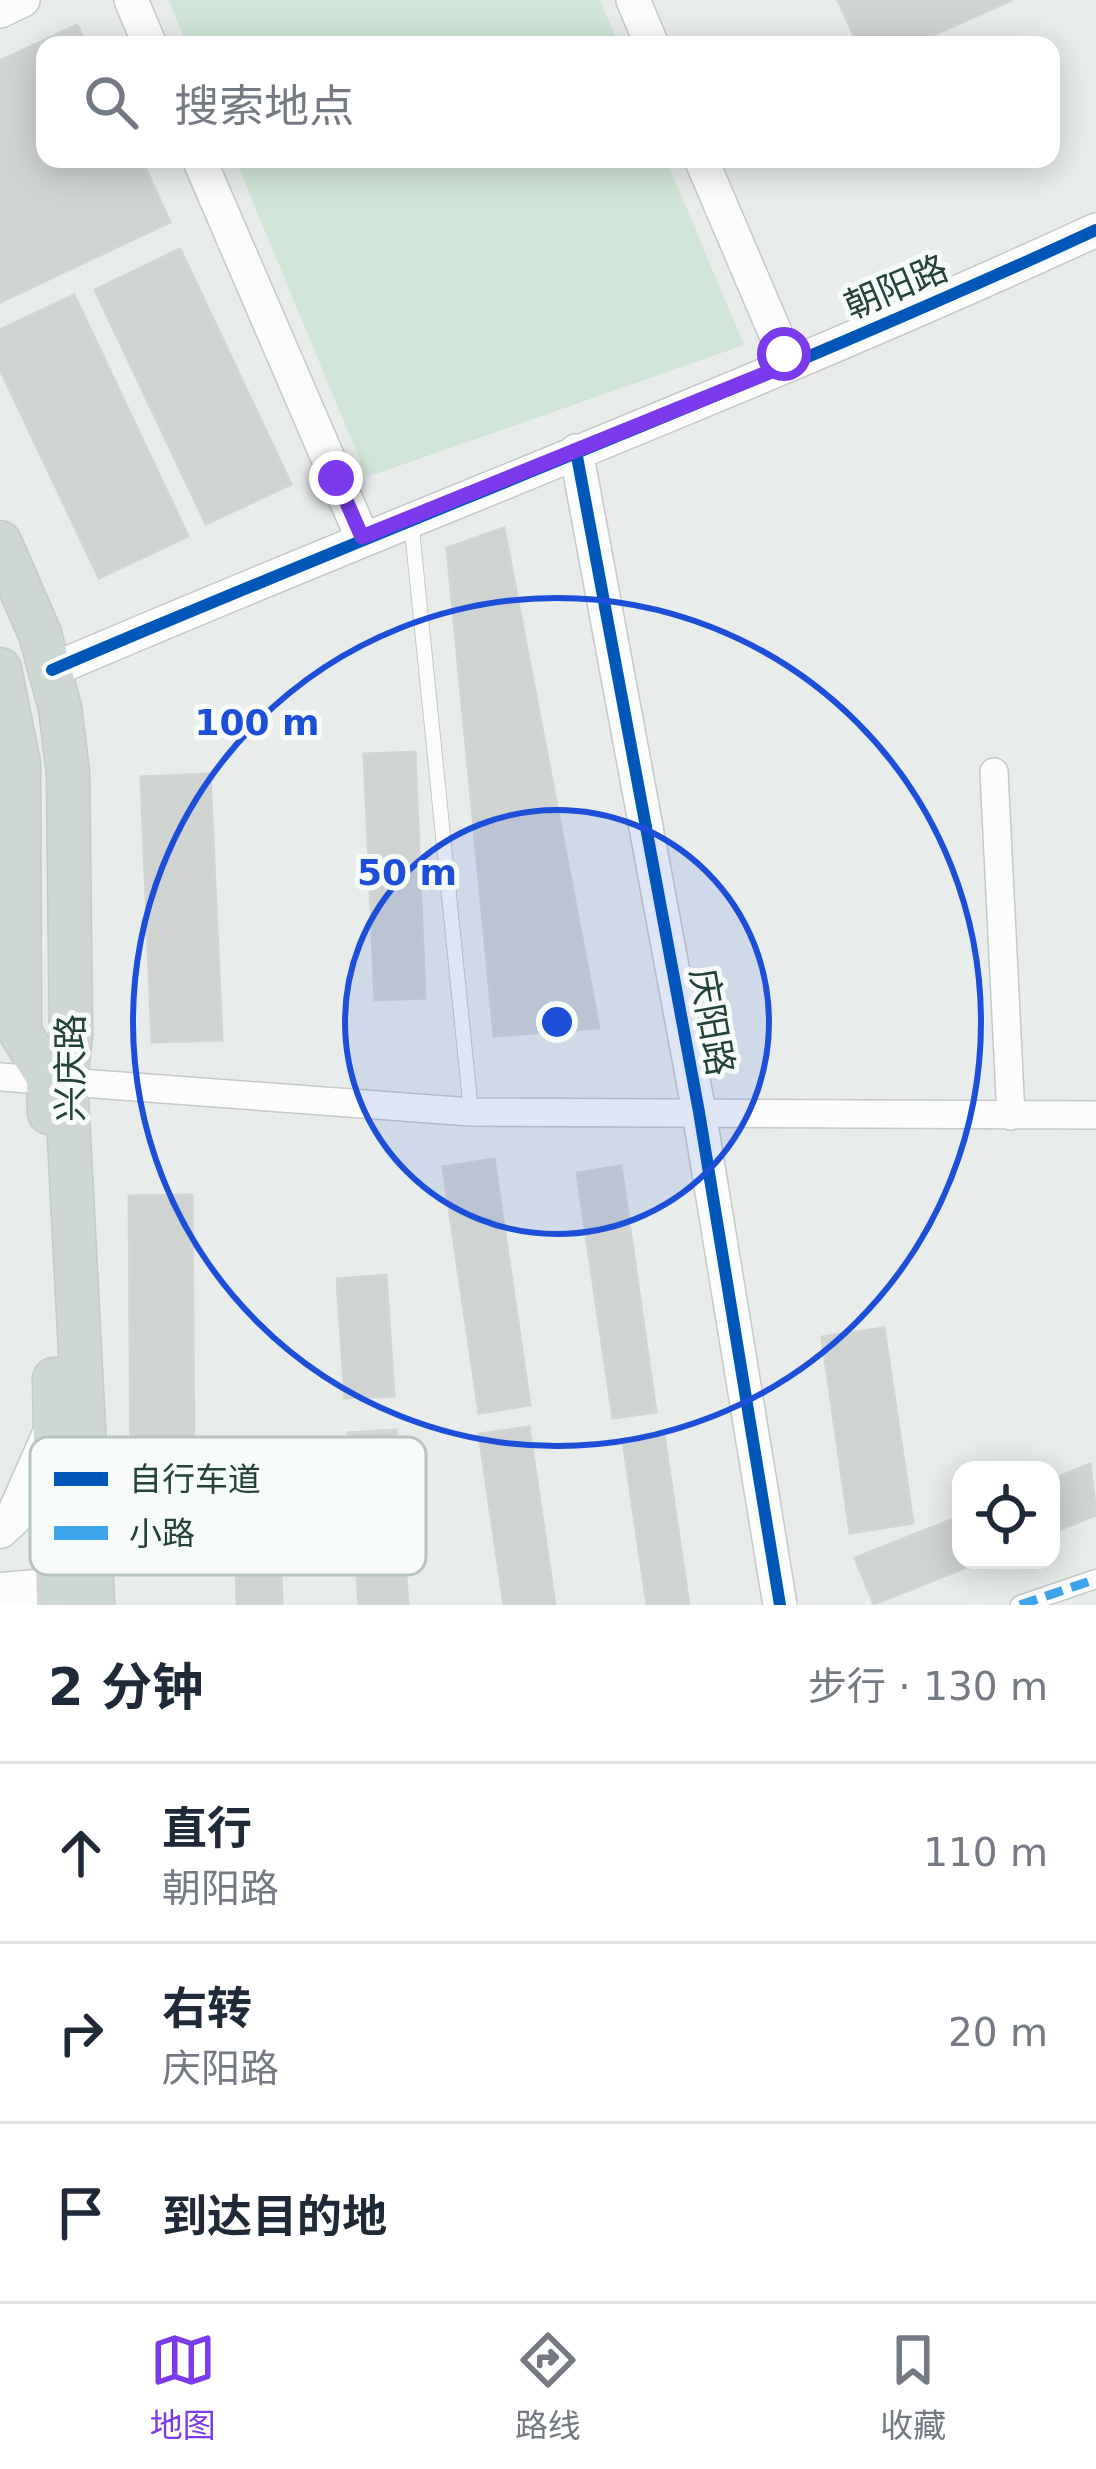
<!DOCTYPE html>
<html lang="zh">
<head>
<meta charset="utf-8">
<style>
  body { margin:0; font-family:"DejaVu Sans","Noto Sans SC",sans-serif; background:#f6f6f7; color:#1f2937 }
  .controls { position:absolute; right:36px; bottom:36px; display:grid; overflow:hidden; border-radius:24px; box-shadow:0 6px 30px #0003 }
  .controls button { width:108px; height:108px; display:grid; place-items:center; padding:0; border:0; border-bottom:3px solid #e0e1e3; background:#fff; color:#1f2937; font:60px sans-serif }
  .stop { position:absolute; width:36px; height:36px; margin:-27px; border:9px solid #7c3aed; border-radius:50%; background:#fff }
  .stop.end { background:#7c3aed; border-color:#fff; box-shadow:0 3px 12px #0008 }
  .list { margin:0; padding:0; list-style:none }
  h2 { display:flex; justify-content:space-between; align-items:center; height:156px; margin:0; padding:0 48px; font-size:51px }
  h2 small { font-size:39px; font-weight:400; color:#747a83 }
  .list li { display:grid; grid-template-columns:78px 1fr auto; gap:36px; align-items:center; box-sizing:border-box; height:180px; padding:0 48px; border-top:3px solid #e0e1e3 }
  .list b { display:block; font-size:45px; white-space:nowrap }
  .list p { margin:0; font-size:39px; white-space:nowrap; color:#747a83 }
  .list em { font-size:39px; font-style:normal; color:#747a83 }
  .icon { flex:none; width:66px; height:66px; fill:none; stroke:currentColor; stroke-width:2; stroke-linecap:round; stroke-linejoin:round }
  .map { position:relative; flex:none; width:1096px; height:1605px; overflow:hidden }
  .search { position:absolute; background:#fff; box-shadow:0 6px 30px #0003; left:36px; right:36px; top:36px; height:132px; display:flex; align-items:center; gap:30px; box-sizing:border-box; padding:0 42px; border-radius:24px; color:#747a83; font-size:45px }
  .sheet { height:696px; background:#fff }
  nav { display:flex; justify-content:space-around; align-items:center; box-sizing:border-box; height:168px; border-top:3px solid #e0e1e3; background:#fff; font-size:33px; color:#747a83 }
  nav a { display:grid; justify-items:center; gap:6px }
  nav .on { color:#7c3aed }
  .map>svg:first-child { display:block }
  .green { fill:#d1e6d8 }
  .building { fill:#cfd4d2; stroke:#d1d6d4; stroke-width:3 }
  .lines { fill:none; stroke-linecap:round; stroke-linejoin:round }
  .service-casing { stroke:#c5cac8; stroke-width:16 }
  .pedestrian-casing { stroke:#c5cac8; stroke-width:21 }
  .minor-casing { stroke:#c5cac8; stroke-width:30 }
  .tertiary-casing { stroke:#c5cac8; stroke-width:36 }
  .secondary-casing { stroke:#c3cbc8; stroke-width:39 }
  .primary-casing { stroke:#c3ccc9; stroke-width:45 }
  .service { stroke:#fcfcfc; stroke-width:14 }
  .pedestrian { stroke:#fcfcfc; stroke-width:18 }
  .minor { stroke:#fcfcfc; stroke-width:27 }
  .tertiary { stroke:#fcfcfc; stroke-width:33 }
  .secondary { stroke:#fcfcfc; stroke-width:36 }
  .primary { stroke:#cfd7d5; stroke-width:42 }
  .quiet { stroke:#3ea4ec; stroke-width:9; stroke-dasharray:18 9; stroke-linecap:butt }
  .cycleway-casing { stroke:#f7fbf9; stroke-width:20 }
  .cycleway { stroke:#0057b8; stroke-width:12 }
  .route { stroke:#7c3aed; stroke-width:15 }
  .ring { fill:none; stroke:#1d4ed8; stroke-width:6 }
  .labels { text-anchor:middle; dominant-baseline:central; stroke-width:10; stroke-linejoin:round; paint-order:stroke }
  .street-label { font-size:36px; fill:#24423a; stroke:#f7fbf9 }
  .key { fill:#f7fbf9; stroke:#b8c4c0; stroke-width:3 }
  .key-label { font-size:33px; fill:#24423a }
  .centre { fill:#1d4ed8; stroke:#f7fbf9; stroke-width:6 }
  .ring-label { font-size:36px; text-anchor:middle; font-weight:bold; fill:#1d4ed8; stroke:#f7fbf9; stroke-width:10; stroke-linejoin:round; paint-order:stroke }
</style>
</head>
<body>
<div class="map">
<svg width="1096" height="1605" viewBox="0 0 1096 1605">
  <rect width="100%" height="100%" fill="#e8edeb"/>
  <path class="green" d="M 169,0 L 600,0 L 619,45 L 187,45 Z
    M 235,159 L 666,159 L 744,345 L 367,477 Z"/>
  <path class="building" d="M 838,0 L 1012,0 L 911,45 L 858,45 Z
    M 77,25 L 87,45 L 45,45 L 45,159 L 141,159 L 170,222 L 0,302 L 0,61 Z
    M 180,249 L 291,484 L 206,524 L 95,290 Z
    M 74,295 L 188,536 L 99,578 L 0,369 L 0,330 Z
    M 504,528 L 599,1028 L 494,1036 L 447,548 Z
    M 415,752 L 425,998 L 375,1000 L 364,754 Z
    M 210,774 L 222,1040 L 152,1042 L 141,777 Z
    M 494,1159 L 530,1405 L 479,1413 L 443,1167 Z
    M 621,1166 L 656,1412 L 613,1418 L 577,1173 Z
    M 192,1195 L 194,1469 L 131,1469 L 129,1196 Z
    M 386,1275 L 394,1396 L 345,1398 L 337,1279 Z
    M 884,1328 L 913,1523 L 850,1533 L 822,1337 Z
    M 529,1427 L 555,1605 L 504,1605 L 479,1434 Z
    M 396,1430 L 408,1605 L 359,1605 L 348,1433 Z
    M 664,1435 L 689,1605 L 647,1605 L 623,1440 Z
    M 277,1442 L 282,1605 L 237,1605 L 233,1444 Z
    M 1090,1464 L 1096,1515 L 1051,1533 L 1051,1480 Z
    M 961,1516 L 961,1560 L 984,1560 L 874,1604 L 855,1558 Z"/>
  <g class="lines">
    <g class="service-casing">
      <path id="service" d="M 411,520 L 471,1112"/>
    </g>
    <g class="pedestrian-casing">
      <path id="pedestrian" d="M 1020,1605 L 1096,1579"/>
    </g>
    <g class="minor-casing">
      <path id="minor" d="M 994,772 L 1011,1116
        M 0,1077 L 471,1112 L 1096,1115"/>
    </g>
    <g class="tertiary-casing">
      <path id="tertiary" d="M 131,0 L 150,45
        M 633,0 L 652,45
        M 0,11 L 23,0
        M 199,159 L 362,537
        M 701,159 L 789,365
        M 576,451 L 699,1112 L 780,1605
        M 52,670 C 399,521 753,388 1096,230"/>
    </g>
    <g class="secondary-casing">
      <path id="secondary" d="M 0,1530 L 14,1517 L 53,1429
        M 0,1591 L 82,1584"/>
    </g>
    <g class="primary-casing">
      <path id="primary" d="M 0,542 L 40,634 L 60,708 L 68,773 L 71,1036 L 66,1079 L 93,1605
        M 0,669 L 19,764 L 20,1032 L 48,1077 L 49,1113
        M 54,1379 L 58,1605"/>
    </g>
    <use href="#service" class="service"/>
    <use href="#pedestrian" class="pedestrian"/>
    <use href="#minor" class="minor"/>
    <use href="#tertiary" class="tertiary"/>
    <use href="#secondary" class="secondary"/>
    <use href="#primary" class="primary"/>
    <path class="quiet" d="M 1020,1605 L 1096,1579"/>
    <g class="cycleway-casing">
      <path id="cycleway" d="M 576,451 L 699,1112 L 780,1605
        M 52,670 C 399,521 753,388 1096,230"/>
    </g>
    <use href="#cycleway" class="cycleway"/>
  </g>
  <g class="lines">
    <path class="route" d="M 336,478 L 362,537 L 789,364 L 784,354"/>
  </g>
  <circle cx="557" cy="1022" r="212" fill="#1d4ed8" fill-opacity=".12"/>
  <g class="ring">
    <circle cx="557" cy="1022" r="212"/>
    <circle cx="557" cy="1022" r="424"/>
  </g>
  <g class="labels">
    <g class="street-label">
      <text transform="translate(896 287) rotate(-23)">朝阳路</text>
      <text transform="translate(712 1022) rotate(80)">庆阳路</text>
      <text transform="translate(70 1068) rotate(-90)">兴庆路</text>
    </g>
  </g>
  <rect x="30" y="1437" width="396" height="138" rx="18" class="key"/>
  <rect x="54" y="1472" width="54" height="14" fill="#0057b8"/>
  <rect x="54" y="1526" width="54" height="14" fill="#3ea4ec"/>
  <g class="key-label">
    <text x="129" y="1491">自行车道</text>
    <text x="129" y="1545">小路</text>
  </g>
  <circle cx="557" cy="1022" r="18" class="centre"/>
  <g class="ring-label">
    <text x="257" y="735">100 m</text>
    <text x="407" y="885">50 m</text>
  </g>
</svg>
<div class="controls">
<button><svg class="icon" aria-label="locate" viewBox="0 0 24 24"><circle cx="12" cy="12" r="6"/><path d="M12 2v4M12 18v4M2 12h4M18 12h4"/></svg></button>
</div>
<div class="stop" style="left:784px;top:354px"></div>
<div class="stop end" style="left:336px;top:478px"></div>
<div class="search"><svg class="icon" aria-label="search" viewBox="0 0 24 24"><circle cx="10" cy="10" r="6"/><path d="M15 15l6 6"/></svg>搜索地点</div>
</div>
<section class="sheet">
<h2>2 分钟<small>步行 · 130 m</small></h2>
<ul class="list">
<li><svg class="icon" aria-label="ahead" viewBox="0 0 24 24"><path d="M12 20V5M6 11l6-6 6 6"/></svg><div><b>直行</b><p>朝阳路</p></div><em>110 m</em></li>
<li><svg class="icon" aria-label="right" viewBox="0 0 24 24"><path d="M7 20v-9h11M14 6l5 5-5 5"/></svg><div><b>右转</b><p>庆阳路</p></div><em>20 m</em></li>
<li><svg class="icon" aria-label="arrive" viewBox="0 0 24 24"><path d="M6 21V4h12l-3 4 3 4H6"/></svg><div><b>到达目的地</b></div></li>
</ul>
</section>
<nav>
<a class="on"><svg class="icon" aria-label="map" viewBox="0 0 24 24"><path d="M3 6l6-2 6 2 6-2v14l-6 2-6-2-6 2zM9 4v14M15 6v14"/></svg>地图</a>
<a><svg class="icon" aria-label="directions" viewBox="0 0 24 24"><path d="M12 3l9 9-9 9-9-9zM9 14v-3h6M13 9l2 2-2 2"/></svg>路线</a>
<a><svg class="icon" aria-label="saved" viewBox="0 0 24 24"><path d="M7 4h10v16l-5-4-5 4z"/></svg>收藏</a>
</nav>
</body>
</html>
